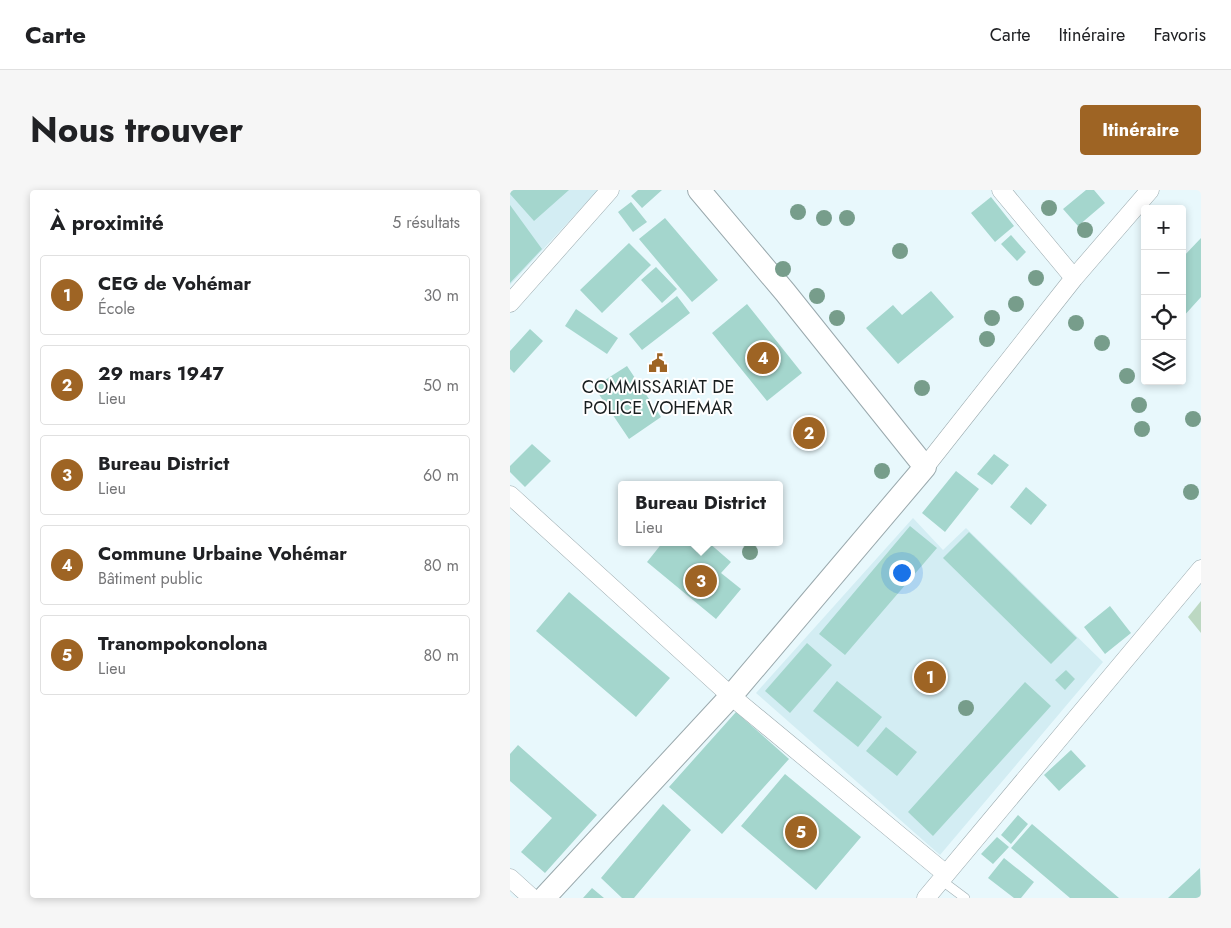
<!DOCTYPE html>
<html lang="fr">
<head>
<meta charset="utf-8">
<style>
  body { margin:0; font-family:Jost,sans-serif; background:#f6f6f6; color:#202124 }
  .controls { position:absolute; right:15px; top:15px; display:grid; overflow:hidden; border-radius:5px; box-shadow:0 2px 8px #0003 }
  .controls button { width:45px; height:45px; display:grid; place-items:center; padding:0; border:0; border-bottom:1px solid #e0e0e0; background:#fff; color:#202124; font:25px sans-serif }
  .you { position:absolute; left:391px; top:382px; width:18px; height:18px; margin:-12px; border:4px solid #fff; border-radius:50%; background:#1a73e8; box-shadow:0 0 0 8px #1a73e833 }
  .badge { display:grid; place-items:center; width:32px; height:32px; border-radius:50%; background:#9e6424; color:#fff; font-size:16px; font-weight:700 }
  .pin { position:absolute; translate:-50% -50%; border:2px solid #fff; box-shadow:0 1px 5px #0006 }
  .popup { position:absolute; left:108px; top:291px; width:165px; height:65px; box-sizing:border-box; display:grid; place-content:center; border-radius:5px; background:#fff; filter:drop-shadow(0 1px 4px #0005); font-size:16px; white-space:nowrap; color:#757577 }
  .popup b { font-size:19px; color:#202124 }
  .popup::after { content:''; position:absolute; left:50%; top:100%; margin-left:-10px; border:10px solid transparent; border-top-color:#fff }
  .list { margin:0; padding:0; list-style:none }
  h2 { display:flex; justify-content:space-between; align-items:center; height:65px; margin:0; padding:0 20px; font-size:21px }
  h2 small { font-size:16px; font-weight:400; color:#757577 }
  .list li { display:grid; grid-template-columns:32px 1fr auto; gap:15px; align-items:center; box-sizing:border-box; height:80px; margin:0 10px 10px; padding:0 10px; border:1px solid #e0e0e0; border-radius:5px }
  .list b { display:block; font-size:19px; white-space:nowrap }
  .list p { margin:0; font-size:16px; white-space:nowrap; color:#757577 }
  .list em { font-size:16px; font-style:normal; color:#757577 }
  .icon { flex:none; width:28px; height:28px; fill:none; stroke:currentColor; stroke-width:2; stroke-linecap:round; stroke-linejoin:round }
  .map { position:relative; flex:none; width:691px; height:708px; overflow:hidden; border-radius:5px }
  header { display:flex; align-items:center; gap:30px; box-sizing:border-box; height:70px; padding:0 25px; background:#fff; border-bottom:1px solid #e0e0e0 }
  header strong { font-size:24px }
  nav { display:flex; gap:28px; margin-inline-start:auto; font-size:18px }
  .intro { display:flex; align-items:center; justify-content:space-between; box-sizing:border-box; height:120px; padding:0 30px }
  h1 { margin:0; font-size:35px }
  .button { padding:12px 22px; border-radius:5px; background:#9e6424; color:#fff; font-size:18px; font-weight:700 }
  main { display:flex; gap:30px; padding:0 30px }
  aside { flex:1; background:#fff; border-radius:5px; box-shadow:0 2px 8px #0003 }
  .map>svg:first-child { display:block }
  .built { fill:#d3edf3 }
  .green { fill:#bcd8c2 }
  .building { fill:#a4d6cd }
  .lines { fill:none; stroke-linecap:round; stroke-linejoin:round }
  .service-casing { stroke:#9aa9ad; stroke-width:10 }
  .minor-casing { stroke:#9aa9ad; stroke-width:19 }
  .tertiary-casing { stroke:#9aa9ad; stroke-width:24 }
  .service { stroke:#fff; stroke-width:9 }
  .minor { stroke:#fff; stroke-width:18 }
  .tertiary { stroke:#fff; stroke-width:22 }
  .tree { fill:#779d8b }
  .labels { text-anchor:middle; dominant-baseline:central; stroke-width:4; stroke-linejoin:round; paint-order:stroke }
  .poi-label { font-size:18px; fill:#191f20; stroke:#fff }
</style>
</head>
<body>
<header>
<strong>Carte</strong>
<nav><a>Carte</a><a>Itinéraire</a><a>Favoris</a></nav>
</header>
<div class="intro"><h1>Nous trouver</h1><a class="button">Itinéraire</a></div>
<main>
<aside>
<h2>À proximité<small>5 résultats</small></h2>
<ul class="list">
<li><span class="badge">1</span><div><b>CEG de Vohémar</b><p>École</p></div><em>30 m</em></li>
<li><span class="badge">2</span><div><b>29 mars 1947</b><p>Lieu</p></div><em>50 m</em></li>
<li><span class="badge">3</span><div><b>Bureau District</b><p>Lieu</p></div><em>60 m</em></li>
<li><span class="badge">4</span><div><b>Commune Urbaine Vohémar</b><p>Bâtiment public</p></div><em>80 m</em></li>
<li><span class="badge">5</span><div><b>Tranompokonolona</b><p>Lieu</p></div><em>80 m</em></li>
</ul>
</aside>
<div class="map">
<svg width="691" height="708" viewBox="0 0 691 708">
  <rect width="100%" height="100%" fill="#e8f8fc"/>
  <path class="built" d="M 0,0 L 88,0 L 0,95 Z
    M 403,328 L 433,360 L 456,338 L 593,472 L 430,665 L 246,503 Z"/>
  <path class="green" d="M 691,411 L 691,443 L 678,427 Z"/>
  <path class="building" d="M 0,0 L 59,0 L 24,31 L 0,4 Z
    M 128,0 L 152,0 L 132,18 L 121,6 Z
    M 576,0 L 584,0 L 595,13 L 568,36 L 553,19 Z
    M 481,7 L 504,36 L 485,52 L 461,23 Z
    M 121,12 L 137,32 L 123,42 L 108,22 Z
    M 0,15 L 32,59 L 0,93 Z
    M 155,28 L 208,90 L 182,112 L 129,49 Z
    M 501,45 L 516,62 L 507,71 L 491,54 Z
    M 691,48 L 691,107 L 672,128 L 672,68 Z
    M 119,53 L 141,75 L 92,123 L 70,100 Z
    M 146,77 L 167,99 L 152,113 L 131,90 Z
    M 421,101 L 444,127 L 388,174 L 356,138 L 383,115 L 392,125 Z
    M 167,106 L 180,123 L 132,160 L 119,144 Z
    M 237,114 L 292,183 L 257,211 L 202,143 Z
    M 66,119 L 108,148 L 97,164 L 55,136 Z
    M 20,139 L 33,151 L 4,183 L 0,179 L 0,161 Z
    M 117,176 L 151,227 L 119,249 L 84,197 Z
    M 22,254 L 41,271 L 15,297 L 0,282 L 0,276 Z
    M 484,264 L 499,275 L 482,295 L 467,284 Z
    M 446,281 L 469,299 L 435,342 L 412,323 Z
    M 516,297 L 537,315 L 521,335 L 500,317 Z
    M 400,336 L 427,358 L 335,465 L 309,444 Z
    M 459,342 L 567,448 L 541,474 L 433,368 Z
    M 153,352 L 176,352 L 187,362 L 195,352 L 198,352 L 221,372 L 211,383 L 231,399 L 206,429 L 137,372 Z
    M 59,402 L 160,488 L 126,527 L 26,441 Z
    M 600,416 L 621,443 L 595,464 L 574,437 Z
    M 297,453 L 322,475 L 280,523 L 255,501 Z
    M 556,480 L 565,489 L 555,500 L 545,490 Z
    M 327,491 L 372,527 L 348,557 L 303,521 Z
    M 515,492 L 541,516 L 423,646 L 398,622 Z
    M 226,522 L 279,569 L 212,644 L 159,597 Z
    M 376,537 L 407,562 L 387,586 L 356,561 Z
    M 8,555 L 87,625 L 35,683 L 11,662 L 42,628 L 0,591 L 0,564 Z
    M 561,560 L 576,576 L 549,601 L 534,585 Z
    M 275,584 L 351,647 L 306,700 L 231,636 Z
    M 153,614 L 181,640 L 124,708 L 112,708 L 91,688 Z
    M 508,625 L 518,634 L 501,654 L 491,645 Z
    M 522,634 L 609,708 L 560,708 L 501,658 Z
    M 487,647 L 499,657 L 483,674 L 471,664 Z
    M 494,668 L 524,692 L 511,708 L 504,708 L 478,688 Z
    M 690,678 L 691,708 L 658,708 Z
    M 82,698 L 94,708 L 73,708 Z"/>
  <g class="lines">
    <g class="service-casing">
      <path id="service" d="M 431,690 L 455,708"/>
    </g>
    <g class="minor-casing">
      <path id="minor" d="M 491,0 L 564,88
        M 0,113 L 100,0
        M 415,277 L 564,88 L 640,0
        M 0,305 L 221,506 L 436,684
        M 0,688 L 22,708
        M 416,708 L 691,379"/>
    </g>
    <g class="tertiary-casing">
      <path id="tertiary" d="M 34,708 L 221,506 L 415,277 L 275,102 L 189,0"/>
    </g>
    <use href="#service" class="service"/>
    <use href="#minor" class="minor"/>
    <use href="#tertiary" class="tertiary"/>
  </g>
  <g class="tree">
    <circle cx="539" cy="18" r="8"/>
    <circle cx="288" cy="22" r="8"/>
    <circle cx="314" cy="28" r="8"/>
    <circle cx="337" cy="28" r="8"/>
    <circle cx="575" cy="40" r="8"/>
    <circle cx="390" cy="61" r="8"/>
    <circle cx="273" cy="79" r="8"/>
    <circle cx="526" cy="88" r="8"/>
    <circle cx="307" cy="106" r="8"/>
    <circle cx="506" cy="114" r="8"/>
    <circle cx="327" cy="128" r="8"/>
    <circle cx="482" cy="128" r="8"/>
    <circle cx="566" cy="133" r="8"/>
    <circle cx="477" cy="149" r="8"/>
    <circle cx="592" cy="153" r="8"/>
    <circle cx="617" cy="186" r="8"/>
    <circle cx="412" cy="198" r="8"/>
    <circle cx="629" cy="215" r="8"/>
    <circle cx="683" cy="229" r="8"/>
    <circle cx="632" cy="239" r="8"/>
    <circle cx="372" cy="281" r="8"/>
    <circle cx="681" cy="302" r="8"/>
    <circle cx="240" cy="362" r="8"/>
    <circle cx="456" cy="518" r="8"/>
  </g>
  <defs>
    <g id="civic-bare" transform="scale(1.5)"><path d="M-.6-6.5H3V-4.5H.6V-3L4-1V1h2V6H-6V1h2V-1L-.6-3ZM-1.2 2.5V6h2.4V2.5Z" fill="#9e6424" stroke="#fff" stroke-width="2.5" paint-order="stroke"/></g>
  </defs>
  <g fill-rule="evenodd">
    <use href="#civic-bare" x="148" y="173"/>
  </g>
  <g class="labels">
    <g class="poi-label">
      <text x="148" y="197">COMMISSARIAT DE<tspan x="148" dy="21">POLICE VOHEMAR</tspan></text>
    </g>
  </g>
</svg>
<div class="controls">
<button>+</button>
<button>−</button>
<button><svg class="icon" aria-label="locate" viewBox="0 0 24 24"><circle cx="12" cy="12" r="6"/><path d="M12 2v4M12 18v4M2 12h4M18 12h4"/></svg></button>
<button><svg class="icon" aria-label="layers" viewBox="0 0 24 24"><path d="M12 4l9 5-9 5-9-5zM3 14l9 5 9-5"/></svg></button>
</div>
<div class="you"></div>
<div class="pin badge" style="left:420px;top:487px">1</div>
<div class="pin badge" style="left:299px;top:243px">2</div>
<div class="pin badge" style="left:191px;top:391px">3</div>
<div class="popup"><b>Bureau District</b>Lieu</div>
<div class="pin badge" style="left:253px;top:168px">4</div>
<div class="pin badge" style="left:291px;top:642px">5</div>
</div>
</main>
</body>
</html>
